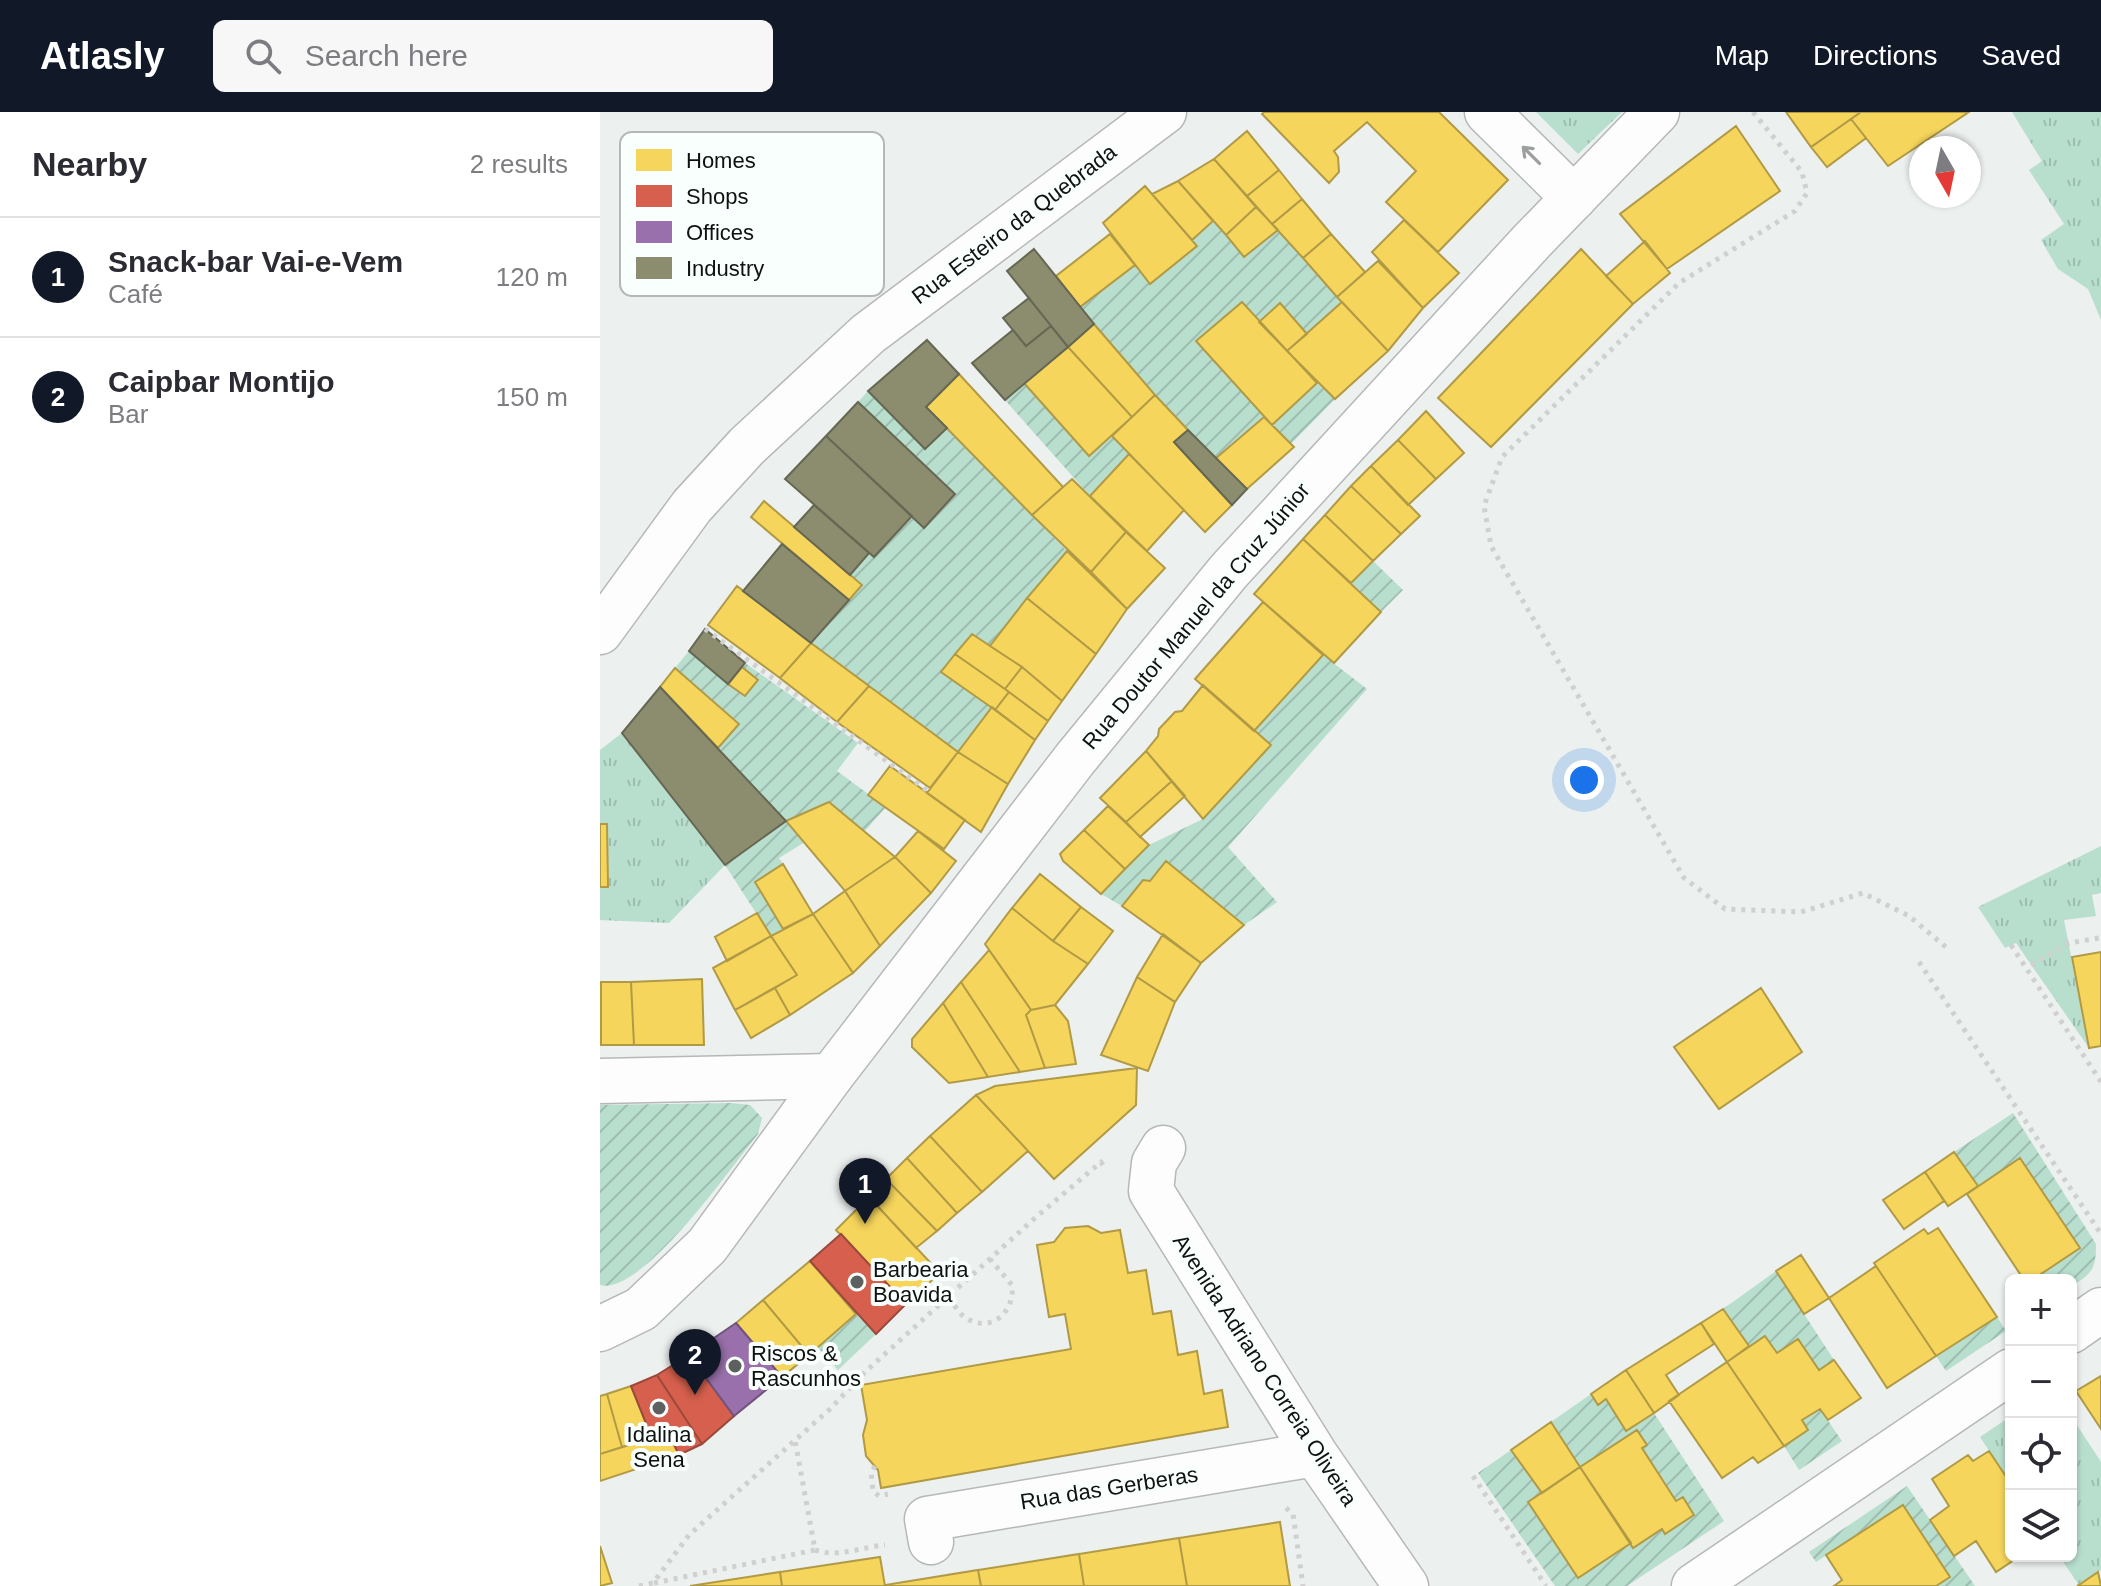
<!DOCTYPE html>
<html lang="en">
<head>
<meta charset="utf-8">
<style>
  body { margin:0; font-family:Arial,sans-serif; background:#f7f7f7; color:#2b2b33 }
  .controls { position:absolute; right:24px; bottom:24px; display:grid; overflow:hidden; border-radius:12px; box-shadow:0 2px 6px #0004 }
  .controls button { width:72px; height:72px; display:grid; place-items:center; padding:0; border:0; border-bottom:2px solid #e1e1e2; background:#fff; color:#2b2b33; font:40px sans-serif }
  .compass { position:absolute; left:1309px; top:24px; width:72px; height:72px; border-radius:50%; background:#fff; box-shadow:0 2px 6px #0004; rotate:171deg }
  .you { position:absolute; left:984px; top:668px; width:28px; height:28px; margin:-20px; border:6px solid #fff; border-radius:50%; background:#1a73e8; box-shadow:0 0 0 12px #1a73e833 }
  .badge { display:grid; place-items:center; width:52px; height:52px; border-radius:50%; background:#111827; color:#fff; font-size:26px; font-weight:700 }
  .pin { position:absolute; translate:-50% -66px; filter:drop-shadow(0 2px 4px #0008) }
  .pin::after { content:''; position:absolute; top:42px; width:28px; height:24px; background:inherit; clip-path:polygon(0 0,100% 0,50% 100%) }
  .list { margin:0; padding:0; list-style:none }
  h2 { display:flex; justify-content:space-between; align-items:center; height:104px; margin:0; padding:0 32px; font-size:34px }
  h2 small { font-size:26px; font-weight:400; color:#7c7c81 }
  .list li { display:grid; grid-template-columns:52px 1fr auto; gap:24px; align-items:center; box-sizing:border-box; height:120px; padding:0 32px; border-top:2px solid #e1e1e2 }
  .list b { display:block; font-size:30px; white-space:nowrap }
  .list p { margin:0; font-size:26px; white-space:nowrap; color:#7c7c81 }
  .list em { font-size:26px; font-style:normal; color:#7c7c81 }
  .icon { flex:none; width:44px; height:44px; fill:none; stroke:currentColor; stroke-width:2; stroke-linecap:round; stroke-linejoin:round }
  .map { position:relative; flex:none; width:1501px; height:1474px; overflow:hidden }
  header { display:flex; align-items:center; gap:48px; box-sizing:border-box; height:112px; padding:0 40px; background:#111827; color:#fff }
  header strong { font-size:38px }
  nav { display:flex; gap:44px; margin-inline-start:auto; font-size:28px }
  .search { width:560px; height:72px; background:#f7f7f7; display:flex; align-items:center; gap:20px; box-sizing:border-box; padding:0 28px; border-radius:12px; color:#7c7c81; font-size:30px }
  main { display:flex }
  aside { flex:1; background:#fff }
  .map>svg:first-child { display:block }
  .grass { fill:url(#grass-tufts) }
  .garden { fill:url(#garden-furrows) }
  .homes { fill:#f6d55c; stroke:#b19a45; stroke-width:2 }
  .shops { fill:#d6604d; stroke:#9a493b; stroke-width:2 }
  .offices { fill:#9970ab; stroke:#70547c; stroke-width:2 }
  .industry { fill:#8c8c6e; stroke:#666752; stroke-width:2 }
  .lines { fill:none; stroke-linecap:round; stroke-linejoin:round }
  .minor-casing { stroke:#b6b8b7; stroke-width:47 }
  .secondary-casing { stroke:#b6b8b7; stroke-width:47 }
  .path { stroke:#cfd0cf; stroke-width:5; stroke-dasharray:4 6; stroke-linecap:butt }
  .minor { stroke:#fcfdfc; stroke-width:44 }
  .secondary { stroke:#fcfdfc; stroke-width:44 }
  .oneway { stroke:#9d9f9e }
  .poi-dot { fill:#5c605e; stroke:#f9fffc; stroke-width:3 }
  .labels { text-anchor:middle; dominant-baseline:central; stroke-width:8; stroke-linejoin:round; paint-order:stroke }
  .street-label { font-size:22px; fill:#0f1210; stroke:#f9fffc }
  .poi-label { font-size:22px; fill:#0f1210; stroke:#f9fffc; text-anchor:start }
  .key { fill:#f9fffc; stroke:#b3b8b5; stroke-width:2 }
  .key-label { font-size:22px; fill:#0f1210 }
</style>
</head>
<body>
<header>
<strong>Atlasly</strong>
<div class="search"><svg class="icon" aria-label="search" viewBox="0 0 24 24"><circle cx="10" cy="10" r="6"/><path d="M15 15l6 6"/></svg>Search here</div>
<nav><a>Map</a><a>Directions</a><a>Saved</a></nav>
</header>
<main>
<aside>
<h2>Nearby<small>2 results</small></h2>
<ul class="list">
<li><span class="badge">1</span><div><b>Snack-bar Vai-e-Vem</b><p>Café</p></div><em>120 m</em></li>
<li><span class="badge">2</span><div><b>Caipbar Montijo</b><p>Bar</p></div><em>150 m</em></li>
</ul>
</aside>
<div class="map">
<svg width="1501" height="1474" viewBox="0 0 1501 1474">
  <defs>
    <pattern id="grass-tufts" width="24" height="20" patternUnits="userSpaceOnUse" patternTransform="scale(2)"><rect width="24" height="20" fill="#b8dece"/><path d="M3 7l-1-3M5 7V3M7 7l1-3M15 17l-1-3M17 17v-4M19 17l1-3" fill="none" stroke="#9dbdb0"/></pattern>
    <pattern id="garden-furrows" width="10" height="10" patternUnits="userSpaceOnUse" patternTransform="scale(2)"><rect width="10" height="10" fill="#b8dece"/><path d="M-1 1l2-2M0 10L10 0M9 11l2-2" fill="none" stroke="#9dbdb0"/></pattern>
  </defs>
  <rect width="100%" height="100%" fill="#ecf0ee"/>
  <path class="grass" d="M 936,0 L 1022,0 L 978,42 Z
    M 1412,0 L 1501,0 L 1501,208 L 1488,177 L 1458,157 L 1441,128 L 1464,112 L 1429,58 L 1442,49 Z
    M 22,621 L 125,753 L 69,811 L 0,808 L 0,775 L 8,774 L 7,713 L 0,712 L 0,638 Z
    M 1501,734 L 1501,781 L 1492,783 L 1496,804 L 1464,808 L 1489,936 L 1416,831 L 1405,836 L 1378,795 Z
    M 1411,1304 L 1411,1372 L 1380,1325 Z
    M 1471,1304 L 1501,1350 L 1501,1458 L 1479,1473 L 1459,1444 L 1471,1444 Z"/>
  <path class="garden" d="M 613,109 L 644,145 L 678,118 L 742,190 L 707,222 L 680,192 L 659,210 L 597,229 L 664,305 L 615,347 L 555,283 L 480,195 L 535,153 L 551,172 L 596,134 L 592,128 Z
    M 424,271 L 489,344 L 512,324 L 529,342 L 490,384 L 405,288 Z
    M 717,271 L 735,287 L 691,332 L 672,313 Z
    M 268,279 L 325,336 L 347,316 L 467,439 L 390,534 L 372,522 L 341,559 L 392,595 L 358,640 L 211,531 L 262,473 L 250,463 L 269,441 L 274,445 L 312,404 L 324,415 L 355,383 L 258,290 Z
    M 773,449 L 803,478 L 781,500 L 751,471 Z
    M 89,539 L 145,584 L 158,568 L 142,555 L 145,551 L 258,631 L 237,659 L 286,695 L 264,720 L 229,691 L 186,708 L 205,730 L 179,746 L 183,752 L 155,770 L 183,817 L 171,824 L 125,753 L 185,708 L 118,636 L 139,611 L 75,556 Z
    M 723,543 L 767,577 L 628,735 L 677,790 L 644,813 L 566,749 L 550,769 L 543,769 L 522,794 L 501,782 L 549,733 L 603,707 L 654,619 Z
    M 131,991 L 150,993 L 162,1006 L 158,1022 C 132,1054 42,1184 0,1173 L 0,993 Z
    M 1413,1001 L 1496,1132 C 1496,1158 1492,1161 1471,1175 L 1471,1168 L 1432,1168 L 1420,1046 L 1378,1074 L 1354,1040 Z
    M 1176,1159 L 1234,1248 L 1219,1258 L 1198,1227 L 1177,1241 L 1165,1224 L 1149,1234 L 1123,1197 Z
    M 256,1202 L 276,1222 L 238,1258 L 218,1236 Z
    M 1397,1205 L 1406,1219 L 1346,1259 L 1336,1244 Z
    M 991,1282 L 998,1292 L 1006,1287 L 1026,1318 L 1054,1301 L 1124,1409 L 1027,1474 L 955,1474 L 878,1361 L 911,1338 L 942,1381 L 928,1391 L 978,1466 L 1031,1431 L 1033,1436 L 1062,1417 L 1066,1422 L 1094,1404 L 1083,1385 L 1076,1389 L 1042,1336 L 1046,1333 L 1038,1319 L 980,1355 L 951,1310 Z
    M 1220,1297 L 1242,1329 L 1199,1358 L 1184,1334 L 1208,1318 L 1202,1308 Z
    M 1307,1374 L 1375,1474 L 1336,1474 L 1350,1464 L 1303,1393 L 1216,1450 L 1209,1440 Z"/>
  <path class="homes" d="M 664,0 L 839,0 L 908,68 L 838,140 L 786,90 L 816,59 L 767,10 L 734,39 L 738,45 L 739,60 L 729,71 L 662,2 Z
    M 1186,0 L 1261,0 L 1211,35 Z
    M 1261,0 L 1369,0 L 1288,54 L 1251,7 Z
    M 1251,7 L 1266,26 L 1227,55 L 1211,35 Z
    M 1136,14 L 1180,79 L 1067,157 L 1020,102 Z
    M 647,19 L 679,58 L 647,84 L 614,47 Z
    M 614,47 L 656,95 L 626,123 L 578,69 Z
    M 679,58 L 702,87 L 672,112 L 647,84 Z
    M 578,69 L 613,109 L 592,128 L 552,82 Z
    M 545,74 L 597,134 L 550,172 L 503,111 Z
    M 702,87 L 731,122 L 703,146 L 672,112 Z
    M 656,95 L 678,118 L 644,145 L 626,123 Z
    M 804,108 L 859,161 L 823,196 L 772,140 Z
    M 510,122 L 535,153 L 480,195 L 456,164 Z
    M 731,122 L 765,160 L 737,185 L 703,146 Z
    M 1045,129 L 1070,161 L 1033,192 L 1006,164 Z
    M 981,137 L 1033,192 L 891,335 L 838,286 Z
    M 778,149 L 823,196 L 788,239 L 737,185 Z
    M 642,190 L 717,271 L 672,313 L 596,229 Z
    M 742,190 L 788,239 L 735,287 L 687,239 Z
    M 680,191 L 707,222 L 687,239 L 659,210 Z
    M 494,212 L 555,283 L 532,305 L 468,235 Z
    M 468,235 L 532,305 L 489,344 L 424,271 Z
    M 359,262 L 463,375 L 432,403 L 326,295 Z
    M 555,283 L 588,318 L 574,330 L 632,393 L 605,420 L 512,324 Z
    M 826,299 L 864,341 L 836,367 L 798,328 Z
    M 664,305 L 694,335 L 647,377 L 615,347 Z
    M 798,328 L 836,367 L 808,393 L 771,354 Z
    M 529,342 L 584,398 L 547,439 L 490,384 Z
    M 771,354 L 820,404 L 801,422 L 751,374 Z
    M 472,367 L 526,420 L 491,460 L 432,403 Z
    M 751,374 L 801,422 L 773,449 L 725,403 Z
    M 164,389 L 262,473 L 249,488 L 151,405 Z
    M 725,403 L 773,449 L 751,471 L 703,427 Z
    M 526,420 L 565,456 L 527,497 L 491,460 Z
    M 703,427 L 781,500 L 734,551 L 654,482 Z
    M 467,439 L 527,497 L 496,542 L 427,486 Z
    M 137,474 L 211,531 L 180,566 L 108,513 Z
    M 427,486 L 496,542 L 462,589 L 422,555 L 390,534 Z
    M 663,490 L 723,543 L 654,619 L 595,567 Z
    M 372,522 L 422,555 L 405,577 L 355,542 Z
    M 211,531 L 269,574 L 237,610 L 180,566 Z
    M 355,542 L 409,580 L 395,598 L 341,560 Z
    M 142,555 L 158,568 L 145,584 L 128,572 Z
    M 422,555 L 462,589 L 448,609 L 405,577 Z
    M 75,556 L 139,612 L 118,636 L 60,575 Z
    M 603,573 L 671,633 L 603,707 L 546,639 L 558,624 L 559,617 L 575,600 L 582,599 Z
    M 269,574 L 358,640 L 330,676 L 237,610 Z
    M 409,580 L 448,609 L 435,628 L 395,598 Z
    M 392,595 L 435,628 L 408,672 L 358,640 Z
    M 546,639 L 572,669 L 526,710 L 500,686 Z
    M 358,640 L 408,672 L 381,720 L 327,681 Z
    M 290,654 L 365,708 L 344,737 L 268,683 Z
    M 572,669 L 585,684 L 540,725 L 526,710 Z
    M 229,690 L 295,745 L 245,779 L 186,709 Z
    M 508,694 L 549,733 L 525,757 L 484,718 Z
    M 0,712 L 7,712 L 8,775 L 0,775 Z
    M 484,718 L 525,757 L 501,782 L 463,749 L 460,742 Z
    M 318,719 L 356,749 L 331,781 L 295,745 Z
    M 295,745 L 331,781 L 280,834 L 245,779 Z
    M 566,749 L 644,813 L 601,851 L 522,794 L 543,768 L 550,769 Z
    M 183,752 L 213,802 L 183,817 L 155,770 Z
    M 440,762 L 481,795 L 453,829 L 412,796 Z
    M 245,779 L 280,834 L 253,861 L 213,802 Z
    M 481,795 L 513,819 L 488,852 L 453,829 Z
    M 412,796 L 453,829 L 488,852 L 455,893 L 431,898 L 385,832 Z
    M 157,801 L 171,824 L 127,849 L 115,825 Z
    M 213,802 L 253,861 L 190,903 L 175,876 L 197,863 L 171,824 Z
    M 563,822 L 601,851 L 575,890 L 537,865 Z
    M 171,824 L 197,863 L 135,898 L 113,856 Z
    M 389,838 L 431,898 L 426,903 L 445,956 L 420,960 L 361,870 Z
    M 1501,840 L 1501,934 L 1489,936 L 1472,845 Z
    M 537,865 L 575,890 L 548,959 L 501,943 Z
    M 102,867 L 104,933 L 34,933 L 31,870 Z
    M 0,870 L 1,870 L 1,933 L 0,933 Z
    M 1,870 L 31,870 L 34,933 L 1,933 Z
    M 361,870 L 420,960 L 388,965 L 343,891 Z
    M 175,876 L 190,903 L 151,926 L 135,898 Z
    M 1161,876 L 1202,940 L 1119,997 L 1074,935 Z
    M 343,891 L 388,965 L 349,971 L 312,935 L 312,927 Z
    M 455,893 L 468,909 L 476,952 L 445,956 L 426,903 L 431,898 Z
    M 537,956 L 536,993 L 454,1067 L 376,983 L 395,974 Z
    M 376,983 L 428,1039 L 382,1080 L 330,1024 Z
    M 330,1024 L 382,1080 L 357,1101 L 307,1046 Z
    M 1354,1040 L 1378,1074 L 1348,1094 L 1325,1060 Z
    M 307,1046 L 357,1101 L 337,1119 L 286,1067 Z
    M 1420,1046 L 1480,1136 L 1432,1168 L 1424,1168 L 1367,1082 Z
    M 1325,1060 L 1344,1089 L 1304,1117 L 1283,1088 Z
    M 286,1067 L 337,1119 L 316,1136 L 269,1085 Z
    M 269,1085 L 340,1161 L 306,1192 L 236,1118 Z
    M 488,1114 L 501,1121 L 520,1118 L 528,1161 L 546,1158 L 553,1202 L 571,1199 L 578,1243 L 597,1239 L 604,1282 L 622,1278 L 628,1315 L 281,1376 L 278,1358 L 266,1344 L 263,1323 L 267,1308 L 261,1273 L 471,1237 L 465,1202 L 449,1205 L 437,1133 L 454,1130 L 465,1116 Z
    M 1338,1116 L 1397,1205 L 1336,1244 L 1274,1151 L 1324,1117 L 1328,1122 Z
    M 1201,1143 L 1229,1186 L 1204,1202 L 1176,1159 Z
    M 210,1149 L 256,1202 L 209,1243 L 163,1188 Z
    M 1276,1154 L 1336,1244 L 1287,1276 L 1229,1186 Z
    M 163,1188 L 209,1243 L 182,1265 L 136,1211 Z
    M 1123,1197 L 1149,1234 L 1127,1250 L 1101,1211 Z
    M 1101,1211 L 1114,1232 L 1066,1263 L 1079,1283 L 1054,1301 L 1026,1258 Z
    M 1165,1224 L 1177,1241 L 1198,1227 L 1219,1258 L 1234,1248 L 1261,1286 L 1228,1308 L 1220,1297 L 1202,1308 L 1208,1318 L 1184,1334 L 1127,1250 Z
    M 1127,1250 L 1184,1334 L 1158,1351 L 1153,1345 L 1122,1366 L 1069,1289 Z
    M 1026,1258 L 1054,1301 L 1026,1319 L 1006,1287 L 998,1293 L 991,1282 Z
    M 1501,1264 L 1501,1317 L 1476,1279 Z
    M 31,1274 L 52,1326 L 22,1335 L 7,1282 Z
    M 7,1282 L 22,1335 L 0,1342 L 0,1284 Z
    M 951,1310 L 980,1355 L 942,1381 L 911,1338 Z
    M 67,1318 L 79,1343 L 0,1369 L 0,1342 L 52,1326 Z
    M 1037,1318 L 1047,1333 L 1042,1336 L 1076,1389 L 1083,1385 L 1094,1403 L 1065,1422 L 1062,1417 L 1033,1436 L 980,1355 Z
    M 1389,1339 L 1411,1372 L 1411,1444 L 1420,1444 L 1396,1460 L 1376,1429 L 1354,1444 L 1330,1408 L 1349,1394 L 1332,1367 L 1368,1343 L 1373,1349 Z
    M 980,1355 L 1031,1431 L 978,1466 L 928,1390 Z
    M 1303,1393 L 1350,1465 L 1336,1474 L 1234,1474 L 1242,1468 L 1226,1443 Z
    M 680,1410 L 690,1474 L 587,1474 L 579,1426 Z
    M 579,1426 L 587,1474 L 484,1474 L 479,1442 Z
    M 0,1434 L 12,1471 L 0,1474 Z
    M 479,1442 L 484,1474 L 381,1474 L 378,1458 Z
    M 280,1445 L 285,1474 L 182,1474 L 180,1460 Z
    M 378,1458 L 381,1474 L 285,1474 L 285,1473 Z
    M 180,1460 L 182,1474 L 90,1474 Z
    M 1498,1460 L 1501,1474 L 1477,1474 L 1479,1473 Z"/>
  <path class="shops" d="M 241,1122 L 306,1192 L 276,1222 L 210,1149 Z
    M 89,1243 L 134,1304 L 102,1332 L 57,1263 Z
    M 57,1263 L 102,1332 L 79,1343 L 67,1318 L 52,1326 L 31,1274 Z"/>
  <path class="offices" d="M 136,1211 L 182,1265 L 134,1304 L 89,1243 Z"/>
  <path class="industry" d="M 434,137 L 494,212 L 468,235 L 407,159 Z
    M 429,186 L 451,214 L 426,234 L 403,206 Z
    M 451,214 L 468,235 L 405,288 L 372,251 L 413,218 L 426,234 Z
    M 327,228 L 359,262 L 326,295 L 347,316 L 325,337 L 268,279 Z
    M 258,290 L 355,382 L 324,416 L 226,324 Z
    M 588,318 L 647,377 L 632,393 L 574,330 Z
    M 226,324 L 312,404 L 274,445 L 185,367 Z
    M 214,393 L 269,441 L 250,463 L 194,415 Z
    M 182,432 L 249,488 L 211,531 L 143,479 Z
    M 105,517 L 145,551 L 128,572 L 89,539 Z
    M 60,575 L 186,709 L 125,753 L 22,621 Z"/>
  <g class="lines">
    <g class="minor-casing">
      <path id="minor" d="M 887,0 L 974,86
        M 0,520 L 92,394 L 147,334 L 268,222 L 564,0
        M 0,969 L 231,964
        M 563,1036 L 554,1051 L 551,1079 L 715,1342 L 806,1474
        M 1471,1219 L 1501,1198
        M 331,1430 L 327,1407 L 715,1342
        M 1094,1474 L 1411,1259"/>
    </g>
    <g class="secondary-casing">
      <path id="secondary" d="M 0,1217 L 41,1197 L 107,1134 L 231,964 L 475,647 L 629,459 L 932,129 L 1057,0"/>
    </g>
    <path class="path" d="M 1153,0 L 1202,60 L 1207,81 L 1195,99 L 1079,171 L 902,345 L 884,394 L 891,434 L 1084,766 L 1125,797 L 1201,800 L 1263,781 L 1309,804 L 1347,836
      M 105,517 L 328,679
      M 1411,833 L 1501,970
      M 1319,850 L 1501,1122
      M 1431,853 L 1469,831 L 1499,826
      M 349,1185 C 354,1192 358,1201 366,1206 C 391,1222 415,1200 412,1173 L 390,1147
      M 275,1354 L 271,1360 L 273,1379 L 279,1384 L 288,1382
      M 873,1364 L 946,1474
      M 686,1396 L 693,1402 L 703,1474
      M 215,1438 C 237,1446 263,1435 285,1433
      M 54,1471 L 215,1438 L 195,1328
      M 39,1474 L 53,1471 L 89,1423 L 230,1297 L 265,1260 L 435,1106 L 501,1050 L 506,1058"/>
    <use href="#minor" class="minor"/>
    <use href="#secondary" class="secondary"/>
  </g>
  <defs><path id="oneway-shaft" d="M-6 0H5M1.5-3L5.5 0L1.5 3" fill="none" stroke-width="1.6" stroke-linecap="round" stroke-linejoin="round" transform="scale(2)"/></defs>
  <use class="oneway" href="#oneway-shaft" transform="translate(931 43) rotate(-135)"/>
  <g class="poi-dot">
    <circle cx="257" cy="1170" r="8"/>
    <circle cx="135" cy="1254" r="8"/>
    <circle cx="59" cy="1296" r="8"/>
  </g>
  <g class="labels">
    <g class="street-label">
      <text transform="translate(414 112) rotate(-37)">Rua Esteiro da Quebrada</text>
      <text transform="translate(596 504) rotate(-50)">Rua Doutor Manuel da Cruz Júnior</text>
      <text transform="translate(665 1258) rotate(57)">Avenida Adriano Correia Oliveira</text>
      <text transform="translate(509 1376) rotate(-9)">Rua das Gerberas</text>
    </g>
    <g class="poi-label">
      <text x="273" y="1157">Barbearia<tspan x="273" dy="25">Boavida</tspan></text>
      <text x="151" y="1241">Riscos &amp;<tspan x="151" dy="25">Rascunhos</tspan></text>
      <text x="59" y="1322" text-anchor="middle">Idalina<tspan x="59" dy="25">Sena</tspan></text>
    </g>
  </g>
  <rect x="20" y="20" width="264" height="164" rx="12" class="key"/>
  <rect x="36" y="37" width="36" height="22" fill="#f6d55c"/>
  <rect x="36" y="73" width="36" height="22" fill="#d6604d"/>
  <rect x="36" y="109" width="36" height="22" fill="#9970ab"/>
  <rect x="36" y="145" width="36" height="22" fill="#8c8c6e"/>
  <g class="key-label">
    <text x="86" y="56">Homes</text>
    <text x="86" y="92">Shops</text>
    <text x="86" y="128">Offices</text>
    <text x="86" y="164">Industry</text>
  </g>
</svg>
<div class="controls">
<button>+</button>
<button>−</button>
<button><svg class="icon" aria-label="locate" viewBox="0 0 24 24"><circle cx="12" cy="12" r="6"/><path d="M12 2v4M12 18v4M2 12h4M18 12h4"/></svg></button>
<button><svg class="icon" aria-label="layers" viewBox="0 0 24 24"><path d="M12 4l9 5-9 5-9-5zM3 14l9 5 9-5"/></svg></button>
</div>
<svg class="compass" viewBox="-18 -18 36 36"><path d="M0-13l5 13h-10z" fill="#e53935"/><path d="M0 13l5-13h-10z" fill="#7c7c81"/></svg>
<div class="you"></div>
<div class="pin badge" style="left:265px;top:1112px">1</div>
<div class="pin badge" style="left:95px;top:1283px">2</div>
</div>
</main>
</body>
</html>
